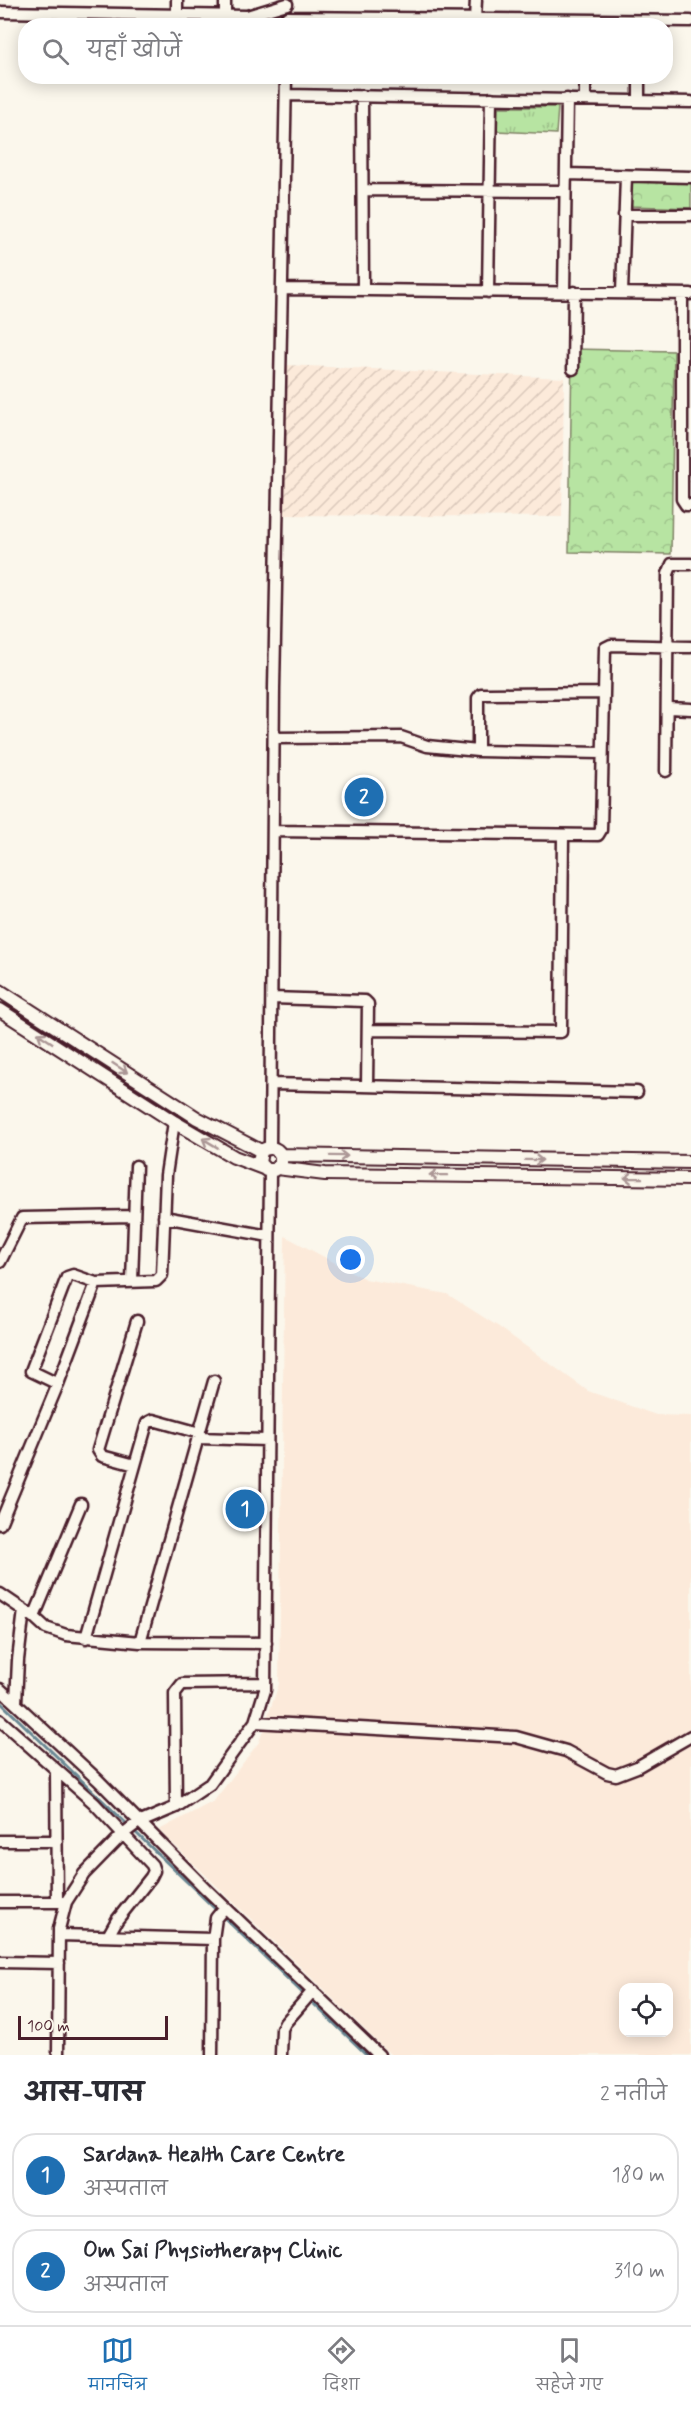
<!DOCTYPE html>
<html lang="hi">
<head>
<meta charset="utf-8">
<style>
  body { margin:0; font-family:Mynerve,"Playpen Sans Deva",sans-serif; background:#f7f7f7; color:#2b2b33 }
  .controls { position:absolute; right:18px; bottom:18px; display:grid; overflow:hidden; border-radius:12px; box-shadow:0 3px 15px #0003 }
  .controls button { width:54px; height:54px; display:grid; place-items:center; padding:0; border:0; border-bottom:2px solid #e1e1e2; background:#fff; color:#2b2b33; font:30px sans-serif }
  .scale { position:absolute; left:18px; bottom:15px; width:150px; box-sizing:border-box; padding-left:6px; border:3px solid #4a1f2b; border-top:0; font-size:16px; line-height:21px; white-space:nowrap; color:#4a1f2b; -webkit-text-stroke:4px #fbf7ec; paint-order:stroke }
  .you { position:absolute; left:351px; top:1260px; width:21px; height:21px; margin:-15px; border:4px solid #fff; border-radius:50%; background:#1a73e8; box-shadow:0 0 0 9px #1a73e833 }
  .badge { display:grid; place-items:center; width:39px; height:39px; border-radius:50%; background:#1f6fb2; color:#fff; font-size:20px; font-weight:700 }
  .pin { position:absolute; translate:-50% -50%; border:3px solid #fff; box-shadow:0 2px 6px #0006 }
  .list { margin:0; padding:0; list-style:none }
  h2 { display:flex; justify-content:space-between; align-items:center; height:78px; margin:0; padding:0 24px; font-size:26px }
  h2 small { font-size:20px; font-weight:400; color:#7c7c81 }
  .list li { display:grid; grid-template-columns:39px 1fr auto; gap:18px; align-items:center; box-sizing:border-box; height:84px; margin:0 12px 12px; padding:0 12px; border:2px solid #e1e1e2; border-radius:24px }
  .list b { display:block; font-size:22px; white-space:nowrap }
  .list p { margin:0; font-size:20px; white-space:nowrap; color:#7c7c81 }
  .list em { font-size:20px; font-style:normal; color:#7c7c81 }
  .icon { flex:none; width:33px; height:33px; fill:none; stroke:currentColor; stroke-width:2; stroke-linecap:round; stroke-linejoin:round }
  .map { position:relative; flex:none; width:691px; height:2055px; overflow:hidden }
  .search { position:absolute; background:#fff; box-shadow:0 3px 15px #0003; left:18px; right:18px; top:18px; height:66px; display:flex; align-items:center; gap:15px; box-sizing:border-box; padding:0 21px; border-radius:24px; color:#7c7c81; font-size:22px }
  .sheet { height:270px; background:#fff }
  nav { display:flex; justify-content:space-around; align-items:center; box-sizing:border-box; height:84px; border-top:2px solid #e1e1e2; background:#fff; font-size:16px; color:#7c7c81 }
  nav a { display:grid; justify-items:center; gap:3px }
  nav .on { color:#1f6fb2 }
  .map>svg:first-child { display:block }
  .built { fill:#fceada; fill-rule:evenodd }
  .industrial { fill:url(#industrial-furrows) }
  .grass { fill:url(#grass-tufts); stroke:#808266; stroke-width:1.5 }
  .forest { fill:url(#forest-crowns); stroke:#808266; stroke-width:1.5 }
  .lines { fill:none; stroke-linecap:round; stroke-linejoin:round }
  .stream { stroke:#698894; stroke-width:3 }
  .minor-casing { stroke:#4a1f2b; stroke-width:15 }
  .major-casing { stroke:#4a1f2b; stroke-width:16 }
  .minor { stroke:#fbf7ec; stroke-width:10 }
  .major { stroke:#fbf7ec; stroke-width:12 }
  .oneway { stroke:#ab9695 }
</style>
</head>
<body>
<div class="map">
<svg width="691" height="2055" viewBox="0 0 691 2055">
  <defs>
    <pattern id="industrial-furrows" width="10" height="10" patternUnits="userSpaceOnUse" patternTransform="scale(1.5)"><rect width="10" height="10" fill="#fceada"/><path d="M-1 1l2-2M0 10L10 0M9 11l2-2" fill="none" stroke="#dac8bb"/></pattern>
    <pattern id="grass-tufts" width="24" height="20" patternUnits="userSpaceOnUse" patternTransform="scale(1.5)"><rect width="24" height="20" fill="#b7e4a2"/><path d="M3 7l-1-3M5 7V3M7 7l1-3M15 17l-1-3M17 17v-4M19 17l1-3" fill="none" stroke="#9fc38c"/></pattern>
    <pattern id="forest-crowns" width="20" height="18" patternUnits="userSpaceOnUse" patternTransform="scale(1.5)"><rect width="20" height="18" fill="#b7e4a2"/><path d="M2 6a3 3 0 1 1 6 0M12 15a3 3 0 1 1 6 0" fill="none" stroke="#9fc38c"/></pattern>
  </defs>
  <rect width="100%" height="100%" fill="#fbf7ec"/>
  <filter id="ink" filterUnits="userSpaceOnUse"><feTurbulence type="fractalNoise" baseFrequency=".0167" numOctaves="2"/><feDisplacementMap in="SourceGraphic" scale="12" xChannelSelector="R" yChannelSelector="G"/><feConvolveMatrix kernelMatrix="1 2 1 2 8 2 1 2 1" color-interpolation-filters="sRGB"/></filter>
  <g filter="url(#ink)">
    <path class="built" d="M 285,1236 L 365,1279 L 447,1294 L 499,1327 L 588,1391 L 656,1415 L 691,1416 L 691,2055 L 391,2055 L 159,1830 L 214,1801 L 259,1742 L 279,1684 ZM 624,1988 L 668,1988 L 668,2032 L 624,2032 Z"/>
    <path class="industrial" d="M 286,365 L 564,378 L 562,517 L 279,515 Z"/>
    <path class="grass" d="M 498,107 L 558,107 L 556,134 L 497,131 Z"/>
    <path class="forest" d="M 631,181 L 691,183 L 691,208 L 630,206 Z
      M 572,349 L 674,351 L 671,554 L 569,552 Z"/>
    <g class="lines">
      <path class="stream" d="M 0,1702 L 128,1825
        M 133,1830 L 367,2055"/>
      <g class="minor-casing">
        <path id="minor" d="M 0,12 L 247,16 L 287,4
          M 177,14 L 177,0
          M 225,15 L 225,0
          M 247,16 L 271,26
          M 287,17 L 691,21
          M 475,19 L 476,0
          M 286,95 L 691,102
          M 362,96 L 363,290
          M 585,99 L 585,76
          M 639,100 L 639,76
          M 566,174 L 691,177
          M 363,190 L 565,191
          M 624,215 L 691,215
          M 283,289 L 691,294
          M 488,292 L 491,98
          M 564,292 L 567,99
          M 622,293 L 626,176
          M 682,294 L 682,499 L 686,505 L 691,505
          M 573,369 L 574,292
          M 668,708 L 691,709
          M 274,738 L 401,737 L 427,746 L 478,751
          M 602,753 L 478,751 L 478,698 L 481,694 L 489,694 L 603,693
          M 666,771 L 668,574 L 672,564 L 691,564
          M 273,831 L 598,835 L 601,830 L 605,648 L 611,645 L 691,647
          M 272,998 L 365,1001 L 368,1004 L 367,1086
          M 368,1030 L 561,1032 L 563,836
          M 271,1084 L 637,1092
          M 270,1148 L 274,688 L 286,76
          M 164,1217 L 269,1236
          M 0,1262 L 22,1218 L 134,1216
          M 132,1281 L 136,1166
          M 58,1384 L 31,1371 L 67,1277 L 73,1275 L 96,1283 L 156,1281 L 162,1275 L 166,1175 L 174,1122
          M 198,1438 L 267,1440
          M 135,1465 L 102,1456 L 98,1450 L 137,1321
          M 0,1524 L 58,1384 L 96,1283
          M 0,1594 L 34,1617 L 46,1628 L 66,1635 L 140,1642 L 266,1643
          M 34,1617 L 81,1504
          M 86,1638 L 147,1423 L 153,1420 L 200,1433
          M 140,1642 L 214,1381
          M 0,1689 L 98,1780 L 206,1889 L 379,2055
          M 16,1703 L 18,1660 L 24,1610
          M 0,1720 L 94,1803 L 152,1865 L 154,1871 L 151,1877 L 117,1920 L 108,1936
          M 255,1722 L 516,1737 L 566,1751 L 607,1773 L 616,1775 L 637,1767 L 691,1736
          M 56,1770 L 57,1902
          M 176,1807 L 175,1693 L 182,1684 L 265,1683
          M 0,1841 L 57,1841
          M 0,1902 L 62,1902
          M 59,1935 L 213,1939
          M 0,1962 L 59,1963
          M 58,2055 L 59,1929 L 66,1902 L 84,1874 L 123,1834 L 136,1824 L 176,1807 L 210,1784 L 255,1722 L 265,1690 L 270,1171
          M 212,2055 L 213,1939 L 216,1918 L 225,1907
          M 281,2055 L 282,2029 L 285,2023 L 313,1991"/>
      </g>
      <g class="major-casing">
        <path id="major" d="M 0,991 L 197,1118 L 261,1151
          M 0,1010 L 174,1122 L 234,1157 L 263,1168
          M 281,1155 L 281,1163 L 274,1170 L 266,1170 L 259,1163 L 261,1151 C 269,1146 276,1147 281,1155 L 691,1162
          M 277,1168 L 325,1174 L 691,1179"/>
      </g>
      <use href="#minor" class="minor"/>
      <use href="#major" class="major"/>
    </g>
    <defs><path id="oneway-shaft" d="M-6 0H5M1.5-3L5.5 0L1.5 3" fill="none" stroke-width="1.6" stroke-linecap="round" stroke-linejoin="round" transform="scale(1.5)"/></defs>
    <g class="oneway">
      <use href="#oneway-shaft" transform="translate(45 1038) rotate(-147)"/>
      <use href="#oneway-shaft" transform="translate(120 1068) rotate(33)"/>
      <use href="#oneway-shaft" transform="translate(210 1143) rotate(-149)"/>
      <use href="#oneway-shaft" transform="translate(339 1156) rotate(1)"/>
      <use href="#oneway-shaft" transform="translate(534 1160) rotate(1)"/>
      <use href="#oneway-shaft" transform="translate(438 1175) rotate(-179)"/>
      <use href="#oneway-shaft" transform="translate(633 1178) rotate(-179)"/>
    </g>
  </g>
</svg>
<div class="controls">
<button><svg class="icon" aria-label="locate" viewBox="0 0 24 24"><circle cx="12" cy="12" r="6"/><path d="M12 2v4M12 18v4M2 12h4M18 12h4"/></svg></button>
</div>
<div class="scale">100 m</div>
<div class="you"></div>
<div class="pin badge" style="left:245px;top:1509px">1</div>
<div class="pin badge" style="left:364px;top:797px">2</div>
<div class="search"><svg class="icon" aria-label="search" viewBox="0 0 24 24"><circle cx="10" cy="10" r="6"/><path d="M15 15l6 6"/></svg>यहाँ खोजें</div>
</div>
<section class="sheet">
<h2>आस-पास<small>2 नतीजे</small></h2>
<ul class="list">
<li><span class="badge">1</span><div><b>Sardana Health Care Centre</b><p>अस्पताल</p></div><em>180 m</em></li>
<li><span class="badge">2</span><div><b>Om Sai Physiotherapy Clinic</b><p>अस्पताल</p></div><em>310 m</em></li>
</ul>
</section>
<nav>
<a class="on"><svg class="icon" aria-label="map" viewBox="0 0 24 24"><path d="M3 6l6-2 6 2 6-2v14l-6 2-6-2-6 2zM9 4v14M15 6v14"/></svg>मानचित्र</a>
<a><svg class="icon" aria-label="directions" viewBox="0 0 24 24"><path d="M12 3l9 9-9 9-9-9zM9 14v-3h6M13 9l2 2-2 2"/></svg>दिशा</a>
<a><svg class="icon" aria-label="saved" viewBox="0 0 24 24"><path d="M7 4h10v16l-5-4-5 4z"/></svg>सहेजे गए</a>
</nav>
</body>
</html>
